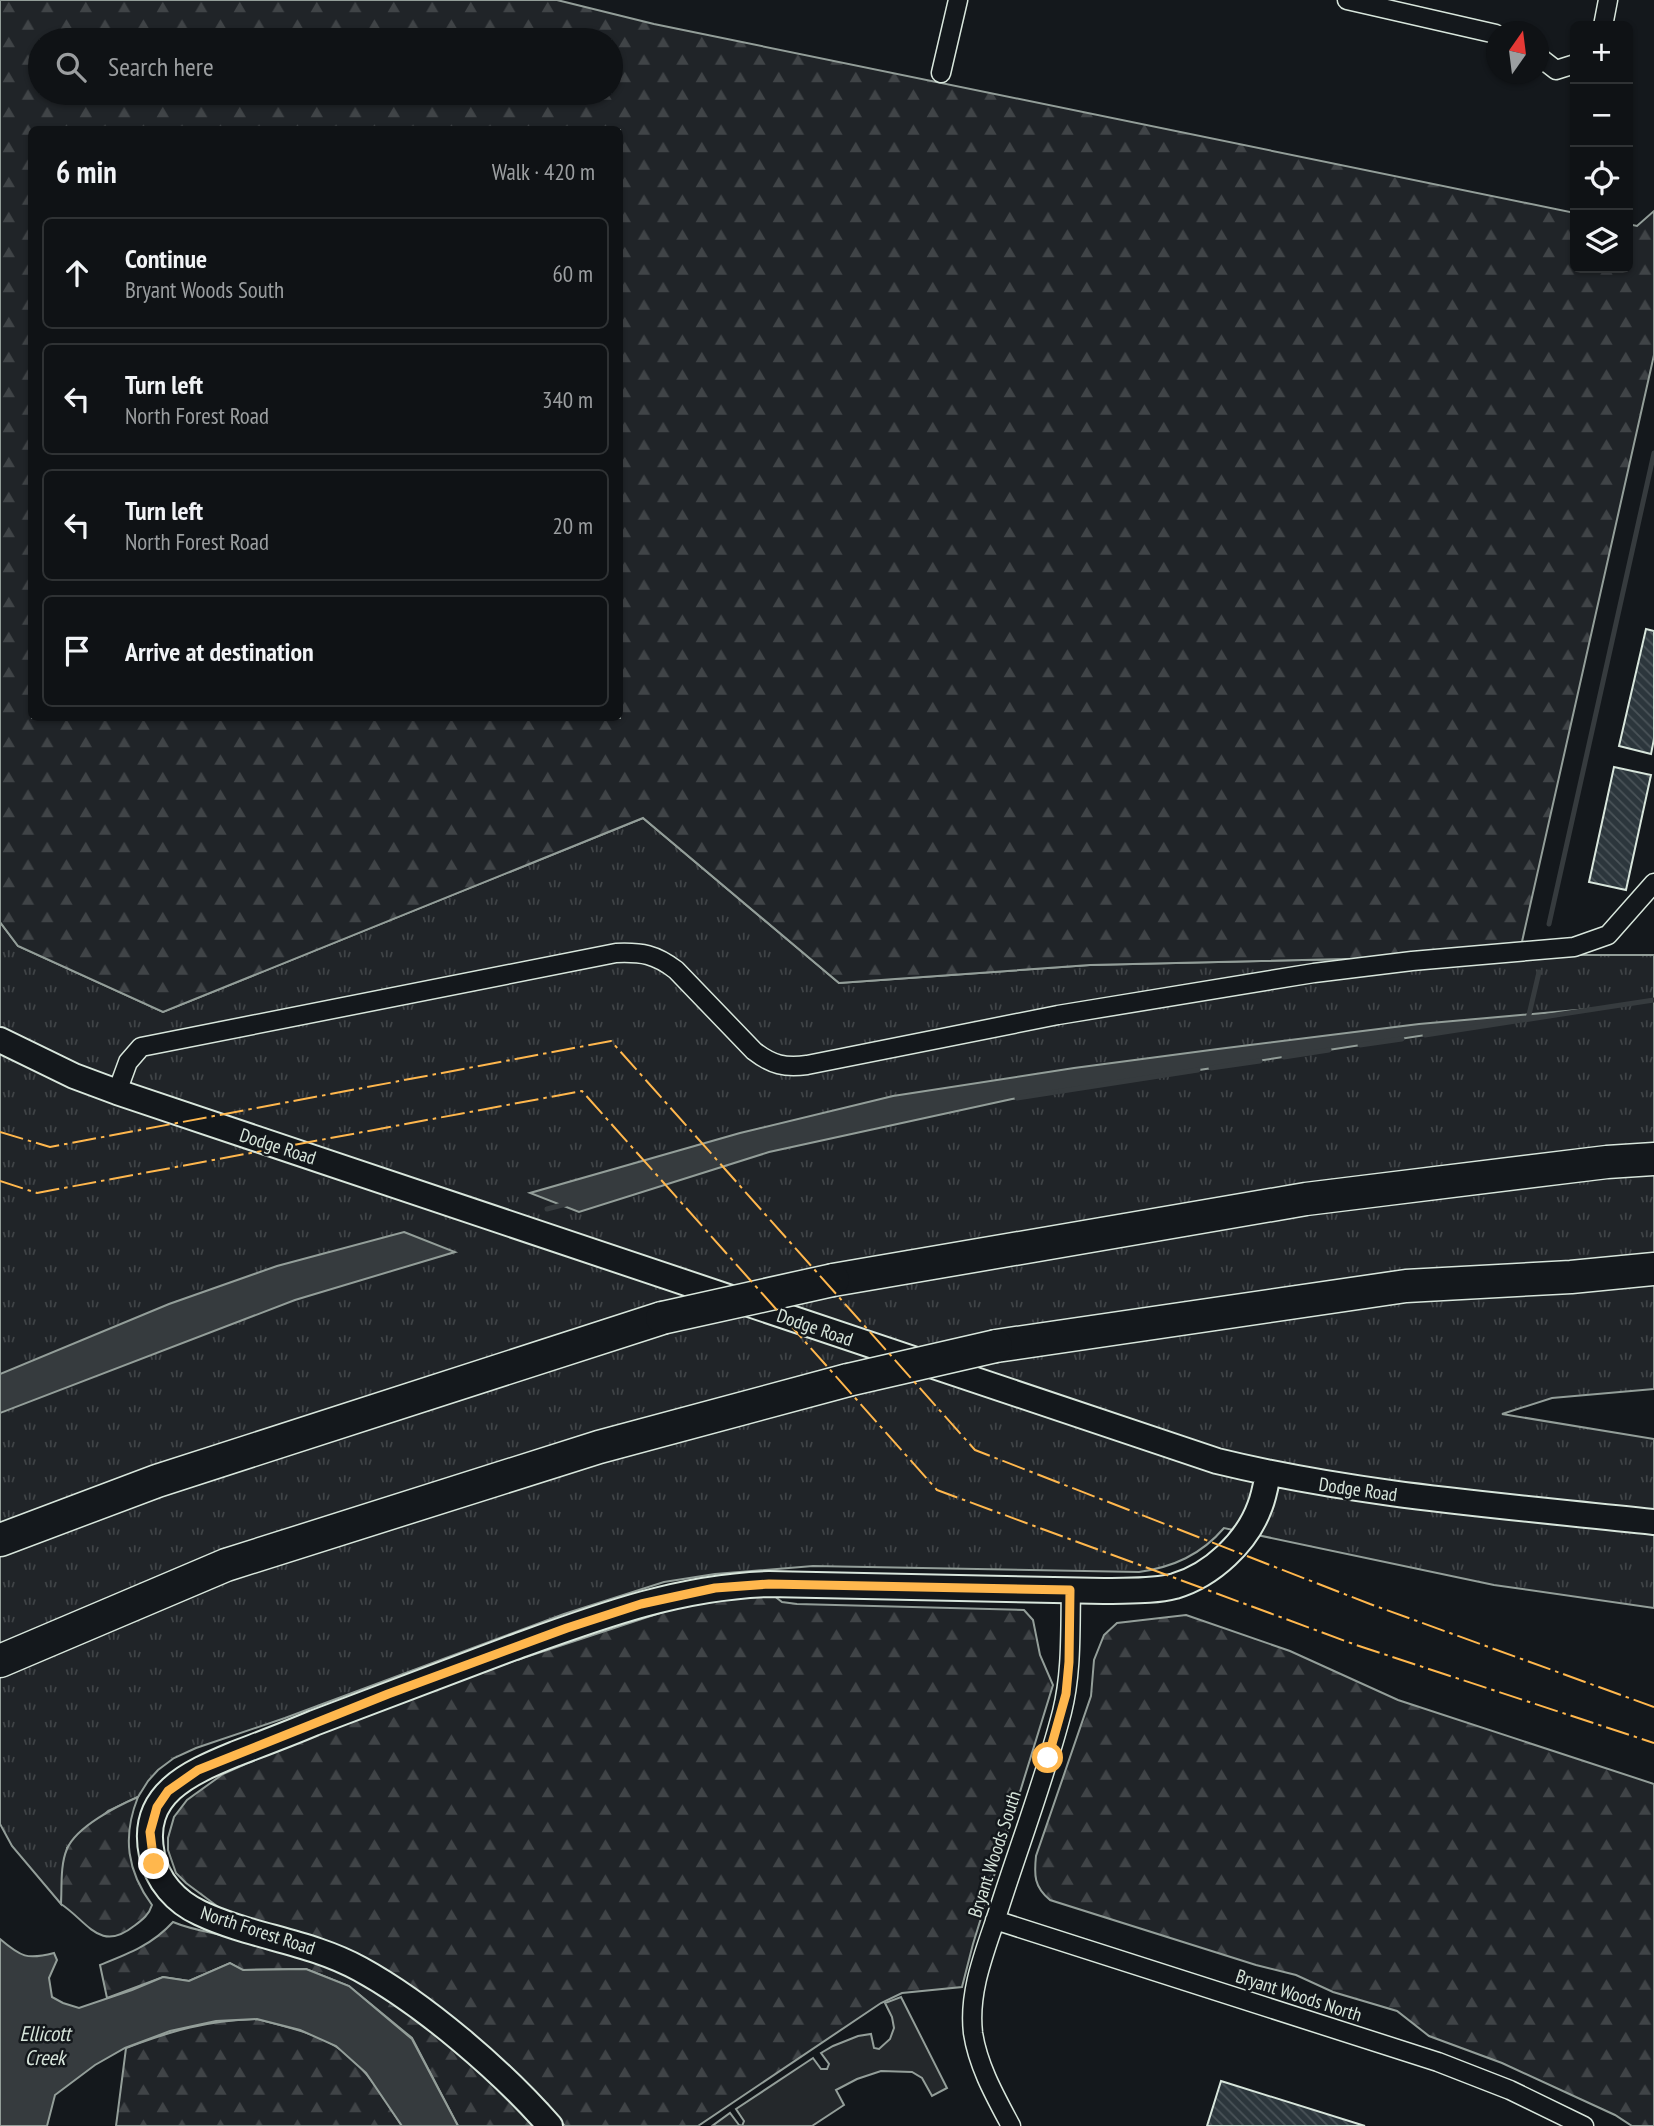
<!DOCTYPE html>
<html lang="en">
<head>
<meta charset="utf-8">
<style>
  body { margin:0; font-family:"PT Sans Narrow",sans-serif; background:#1d2022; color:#f1f3f6 }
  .controls { position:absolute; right:21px; top:21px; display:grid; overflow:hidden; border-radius:10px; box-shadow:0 2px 5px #0004 }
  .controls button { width:63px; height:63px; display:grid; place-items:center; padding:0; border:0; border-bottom:2px solid #2f3234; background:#0f1215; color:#f1f3f6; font:35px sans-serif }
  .compass { position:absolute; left:1486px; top:21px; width:63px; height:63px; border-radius:50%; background:#0f1215; box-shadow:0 2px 5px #0004; rotate:14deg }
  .stop { position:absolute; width:21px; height:21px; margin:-16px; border:5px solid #ffb74d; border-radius:50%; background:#fff }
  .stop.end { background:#ffb74d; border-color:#fff; box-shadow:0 2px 7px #0008 }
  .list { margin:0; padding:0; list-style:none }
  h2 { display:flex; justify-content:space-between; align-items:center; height:91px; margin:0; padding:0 28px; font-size:30px }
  h2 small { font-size:23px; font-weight:400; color:#9b9ea0 }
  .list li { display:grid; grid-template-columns:46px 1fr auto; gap:21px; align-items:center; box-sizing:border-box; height:112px; margin:0 14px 14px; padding:0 14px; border:2px solid #2f3234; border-radius:10px }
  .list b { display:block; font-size:26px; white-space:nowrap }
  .list p { margin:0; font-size:23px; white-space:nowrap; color:#9b9ea0 }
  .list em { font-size:23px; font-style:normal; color:#9b9ea0 }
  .icon { flex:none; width:38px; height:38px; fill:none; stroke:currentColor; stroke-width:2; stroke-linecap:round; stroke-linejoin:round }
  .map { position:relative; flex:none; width:1654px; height:2126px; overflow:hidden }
  .search { position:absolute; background:#0f1215; box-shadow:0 2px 5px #0004; left:28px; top:28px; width:595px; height:77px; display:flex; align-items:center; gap:18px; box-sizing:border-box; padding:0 24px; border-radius:38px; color:#9b9ea0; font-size:26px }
  .panel { position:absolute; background:#0f1215; box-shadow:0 2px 5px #0004; left:28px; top:126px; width:595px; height:595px; border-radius:10px }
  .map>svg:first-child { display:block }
  .grass { fill:url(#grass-tufts); stroke:#939e99; stroke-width:2 }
  .forest { fill:url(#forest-firs); stroke:#939e99; stroke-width:2; fill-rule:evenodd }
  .parking { fill:#24282b; stroke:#939e99; stroke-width:2 }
  .water { fill:#363b3e; stroke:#939e99; stroke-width:2 }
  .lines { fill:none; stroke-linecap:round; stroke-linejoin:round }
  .stream { stroke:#363b3e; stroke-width:5 }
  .building { fill:url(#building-back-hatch); stroke:#d8e6dc; stroke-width:2 }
  .street-casing { stroke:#d8e6dc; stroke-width:21 }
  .secondary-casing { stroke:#d8e6dc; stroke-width:28 }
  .highway-casing { stroke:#d8e6dc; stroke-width:35 }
  .street { stroke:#14181c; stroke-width:18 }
  .secondary { stroke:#14181c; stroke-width:24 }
  .highway { stroke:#14181c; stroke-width:32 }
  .highway-bridge-casing { stroke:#d8e6dc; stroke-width:35; stroke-linecap:butt }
  .highway-bridge { stroke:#14181c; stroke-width:32 }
  .power { stroke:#ffb74d; stroke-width:2; stroke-dasharray:24 5 3.5 5; stroke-linecap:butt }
  .route { stroke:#ffb74d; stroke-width:9 }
  .labels { text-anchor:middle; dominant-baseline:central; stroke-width:5; stroke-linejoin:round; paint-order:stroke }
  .street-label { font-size:19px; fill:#d8e6dc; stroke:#14181c }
  .water-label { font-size:21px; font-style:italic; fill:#d8e6dc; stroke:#14181c }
</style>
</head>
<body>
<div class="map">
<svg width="1654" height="2126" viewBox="0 0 1654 2126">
  <defs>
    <pattern id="grass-tufts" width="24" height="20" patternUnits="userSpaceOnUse" patternTransform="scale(1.75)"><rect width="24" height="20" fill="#202428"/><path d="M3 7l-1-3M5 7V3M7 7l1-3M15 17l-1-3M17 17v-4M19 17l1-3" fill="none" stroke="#404447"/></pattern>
    <pattern id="forest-firs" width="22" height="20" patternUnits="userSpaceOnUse" patternTransform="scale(1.75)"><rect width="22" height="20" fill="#202428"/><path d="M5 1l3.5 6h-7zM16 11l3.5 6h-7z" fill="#404447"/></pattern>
    <pattern id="building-back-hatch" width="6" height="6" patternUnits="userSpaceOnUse" patternTransform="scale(1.75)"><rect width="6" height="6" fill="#2c363c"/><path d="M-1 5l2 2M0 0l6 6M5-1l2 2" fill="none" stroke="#4a5358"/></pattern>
  </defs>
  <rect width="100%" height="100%" fill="#14181c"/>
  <path class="grass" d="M 643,818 L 839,983 L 1090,965 L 1519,955 L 1654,955 L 1654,1389 L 1552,1398 L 1502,1414 L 1654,1439 L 1654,1608 L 1494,1585 L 1224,1528 C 1201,1555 1173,1567 1139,1572 L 813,1566 L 715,1574 L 664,1582 L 564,1614 L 285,1718 L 196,1748 L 174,1758 L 158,1770 L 148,1781 L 138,1797 L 108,1811 L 67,1848 L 61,1904 L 12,1846 L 0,1824 L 0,922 L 18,946 L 163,1012 Z"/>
  <path class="forest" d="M 0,0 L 557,0 L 654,24 L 1575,213 L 1575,268 L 1628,268 L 1628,224 L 1637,226 L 1654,211 L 1654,355 L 1519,955 L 1090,965 L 839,983 L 643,818 L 163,1012 L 18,946 L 0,922 ZM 40,40 L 611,40 L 611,93 L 40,93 ZM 32,130 L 620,130 L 620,718 L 32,718 Z
    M 773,1595 L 782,1602 L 797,1604 L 1024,1610 L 1033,1620 L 1040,1655 L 1053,1685 L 973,1944 L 962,1987 L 902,1993 L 881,2003 L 698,2126 L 565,2126 L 514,2075 L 444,2014 L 225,1912 L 186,1883 L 176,1873 L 168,1850 L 168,1838 L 174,1817 L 187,1800 L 223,1774 L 300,1740 L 502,1665 L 672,1609 L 714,1600 Z
    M 1186,1615 L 1290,1651 L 1398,1700 L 1654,1784 L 1654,2126 L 1632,2126 L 1615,2115 L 1502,2063 L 1429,2036 L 1397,2011 L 1333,1992 L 1296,1975 L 1256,1965 L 1050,1900 C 1034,1887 1034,1875 1036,1856 L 1091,1696 L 1094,1660 L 1104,1635 L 1117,1623 Z
    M 138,1797 C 122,1837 127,1871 152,1905 C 149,1915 142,1920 134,1926 C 100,1953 88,1922 61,1904 C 62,1887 60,1865 67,1849 C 76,1827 117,1806 138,1797 Z
    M 173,1922 C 192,1930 210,1932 230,1937 C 258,1944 286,1952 313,1961 C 390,1986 481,2066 535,2126 L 458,2126 L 412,2038 L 349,1986 L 306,1969 L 242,1970 L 230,1963 L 189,1981 L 163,1977 L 107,1998 L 100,1965 C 128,1954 152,1945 173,1922 Z
    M 257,2019 C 283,2026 312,2032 335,2046 C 365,2064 383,2098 402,2126 L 116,2126 L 126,2048 C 174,2030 205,2021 257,2019 Z"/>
  <path class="parking" d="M 901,1997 L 947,2088 L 932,2096 L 922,2078 L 912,2072 L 881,2071 L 857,2079 L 836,2090 L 844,2105 L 812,2126 L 712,2126 L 730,2113 L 739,2125 L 742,2126 L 744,2121 L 736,2109 L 813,2058 L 821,2069 L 827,2069 L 829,2064 L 821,2053 L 833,2046 L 858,2036 L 871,2034 L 874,2048 L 879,2049 L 890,2039 L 894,2028 L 892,2017 L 885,2003 Z"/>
  <path class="water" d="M 1600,1008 L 1012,1099 L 769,1152 L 579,1212 L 530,1193 L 740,1133 L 893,1096 L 1074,1068 L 1218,1049 L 1419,1024 Z
    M 404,1232 L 455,1252 L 295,1300 L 0,1413 L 0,1374 L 169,1304 L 277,1266 Z
    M 0,1939 C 21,1957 27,1960 54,1953 L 57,1960 L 49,1978 L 52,1997 L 63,2003 L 79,2008 L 132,1990 L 163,1977 L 189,1981 L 230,1963 L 243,1970 L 306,1969 L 349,1986 L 412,2039 L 458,2126 L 402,2126 L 366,2073 L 336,2046 L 300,2030 L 257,2019 L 216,2021 L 170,2031 L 125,2048 L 95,2065 L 55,2095 L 47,2126 L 0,2126 Z"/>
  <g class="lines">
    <path class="stream" d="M 1549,924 L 1654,453
      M 1528,1019 L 1539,972
      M 1425,1035 L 1654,1000
      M 1360,1045 L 1402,1039
      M 1284,1057 L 1329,1050
      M 1211,1068 L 1260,1061
      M 1017,1098 L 1198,1070
      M 547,1209 L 566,1204"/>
  </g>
  <path class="building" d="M 1646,629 L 1654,631 L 1654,739 L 1651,754 L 1619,746 Z
    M 1614,767 L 1651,775 L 1626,890 L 1589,882 Z
    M 1221,2081 L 1365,2126 L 1207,2126 Z"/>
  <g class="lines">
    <g class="street-casing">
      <path id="street" d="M 1347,0 L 1496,34
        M 1603,26 L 1608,0
        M 1538,56 L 1556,70 L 1575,64
        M 941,73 L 958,0
        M 117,1092 L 128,1062 L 141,1047 L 616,953 C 642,952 655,954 676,970 L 754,1051 C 772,1065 785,1068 807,1065 L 1058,1015 L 1314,973 L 1412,961 L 1574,947 L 1608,935 L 1654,883
        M 995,1920 L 1438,2062 L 1510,2090 L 1584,2126
        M 1011,2126 C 995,2096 978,2066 973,2033 C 968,1990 986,1949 999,1909 C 1020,1843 1045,1778 1062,1712 C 1072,1672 1070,1631 1071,1590"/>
    </g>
    <g class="secondary-casing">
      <path id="secondary" d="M 0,1040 L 74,1076 L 117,1092 L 1217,1461 C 1360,1496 1508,1506 1654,1522
        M 550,2126 C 502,2071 424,2004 360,1969 C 309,1941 251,1937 200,1913 C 176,1902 157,1881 152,1855 C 139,1794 189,1773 235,1754 C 261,1744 288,1734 314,1723 C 380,1698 446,1673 512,1648 C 598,1617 677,1587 769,1584 L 1104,1591 C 1127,1590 1152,1592 1175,1586 C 1212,1575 1247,1542 1260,1506 C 1264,1496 1266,1484 1268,1474"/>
    </g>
    <g class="highway-casing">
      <path id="highway" d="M 833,1280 L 1306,1199 L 1607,1162 L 1654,1159
        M 996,1346 L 1406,1286 L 1571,1277 L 1654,1269
        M 0,1540 L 157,1481 L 662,1318
        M 0,1661 L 226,1565 L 599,1447 L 848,1380"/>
    </g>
    <use href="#street" class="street"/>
    <use href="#secondary" class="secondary"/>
    <use href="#highway" class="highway"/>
    <g class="highway-bridge-casing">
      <path id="highway-bridge" d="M 662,1318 L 833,1280
        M 848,1380 L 996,1346"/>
    </g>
    <use href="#highway-bridge" class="highway-bridge"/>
    <path class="power" d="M 0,1132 L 50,1147 L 611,1041 L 975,1450 L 1370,1604 L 1654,1707
      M 0,1181 L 37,1193 L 582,1091 L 937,1490 L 1356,1645 L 1654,1743"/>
  </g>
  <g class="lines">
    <path class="route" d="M 154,1864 L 150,1832 L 157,1807 L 168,1791 L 198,1770 L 388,1694 L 567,1628 L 641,1604 L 715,1588 L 769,1584 L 1070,1590 L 1069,1662 L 1066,1694 L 1048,1758"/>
  </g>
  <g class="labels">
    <g class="street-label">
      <text transform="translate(278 1146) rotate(18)">Dodge Road</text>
      <text transform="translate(815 1327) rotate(19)">Dodge Road</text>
      <text transform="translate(1358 1489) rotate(8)">Dodge Road</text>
      <text transform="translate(994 1854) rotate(-72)">Bryant Woods South</text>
      <text transform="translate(258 1930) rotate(18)">North Forest Road</text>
      <text transform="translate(1299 1995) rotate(18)">Bryant Woods North</text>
    </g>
    <g class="water-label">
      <text x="45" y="2033">Ellicott<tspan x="45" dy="24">Creek</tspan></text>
    </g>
  </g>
</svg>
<div class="controls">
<button>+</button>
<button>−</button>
<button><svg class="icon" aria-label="locate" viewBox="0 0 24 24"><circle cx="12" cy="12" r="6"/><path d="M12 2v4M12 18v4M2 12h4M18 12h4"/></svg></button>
<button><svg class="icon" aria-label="layers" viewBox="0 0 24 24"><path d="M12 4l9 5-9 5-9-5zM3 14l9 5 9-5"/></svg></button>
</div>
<svg class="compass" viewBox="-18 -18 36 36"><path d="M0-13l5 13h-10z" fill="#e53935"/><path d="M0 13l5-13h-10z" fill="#9b9ea0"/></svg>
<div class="stop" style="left:1048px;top:1758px"></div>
<div class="stop end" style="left:154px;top:1864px"></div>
<div class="search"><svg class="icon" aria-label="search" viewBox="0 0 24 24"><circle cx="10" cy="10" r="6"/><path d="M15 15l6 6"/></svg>Search here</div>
<section class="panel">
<h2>6 min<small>Walk · 420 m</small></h2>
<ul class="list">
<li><svg class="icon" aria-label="ahead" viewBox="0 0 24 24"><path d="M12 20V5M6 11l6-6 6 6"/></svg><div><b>Continue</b><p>Bryant Woods South</p></div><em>60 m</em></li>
<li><svg class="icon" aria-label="left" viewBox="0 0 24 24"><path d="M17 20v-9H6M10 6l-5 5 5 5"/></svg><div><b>Turn left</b><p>North Forest Road</p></div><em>340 m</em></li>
<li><svg class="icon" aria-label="left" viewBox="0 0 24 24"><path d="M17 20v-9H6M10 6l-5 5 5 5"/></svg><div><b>Turn left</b><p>North Forest Road</p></div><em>20 m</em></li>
<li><svg class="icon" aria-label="arrive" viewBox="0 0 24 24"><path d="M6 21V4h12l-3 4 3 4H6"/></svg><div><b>Arrive at destination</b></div></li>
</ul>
</section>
</div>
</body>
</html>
